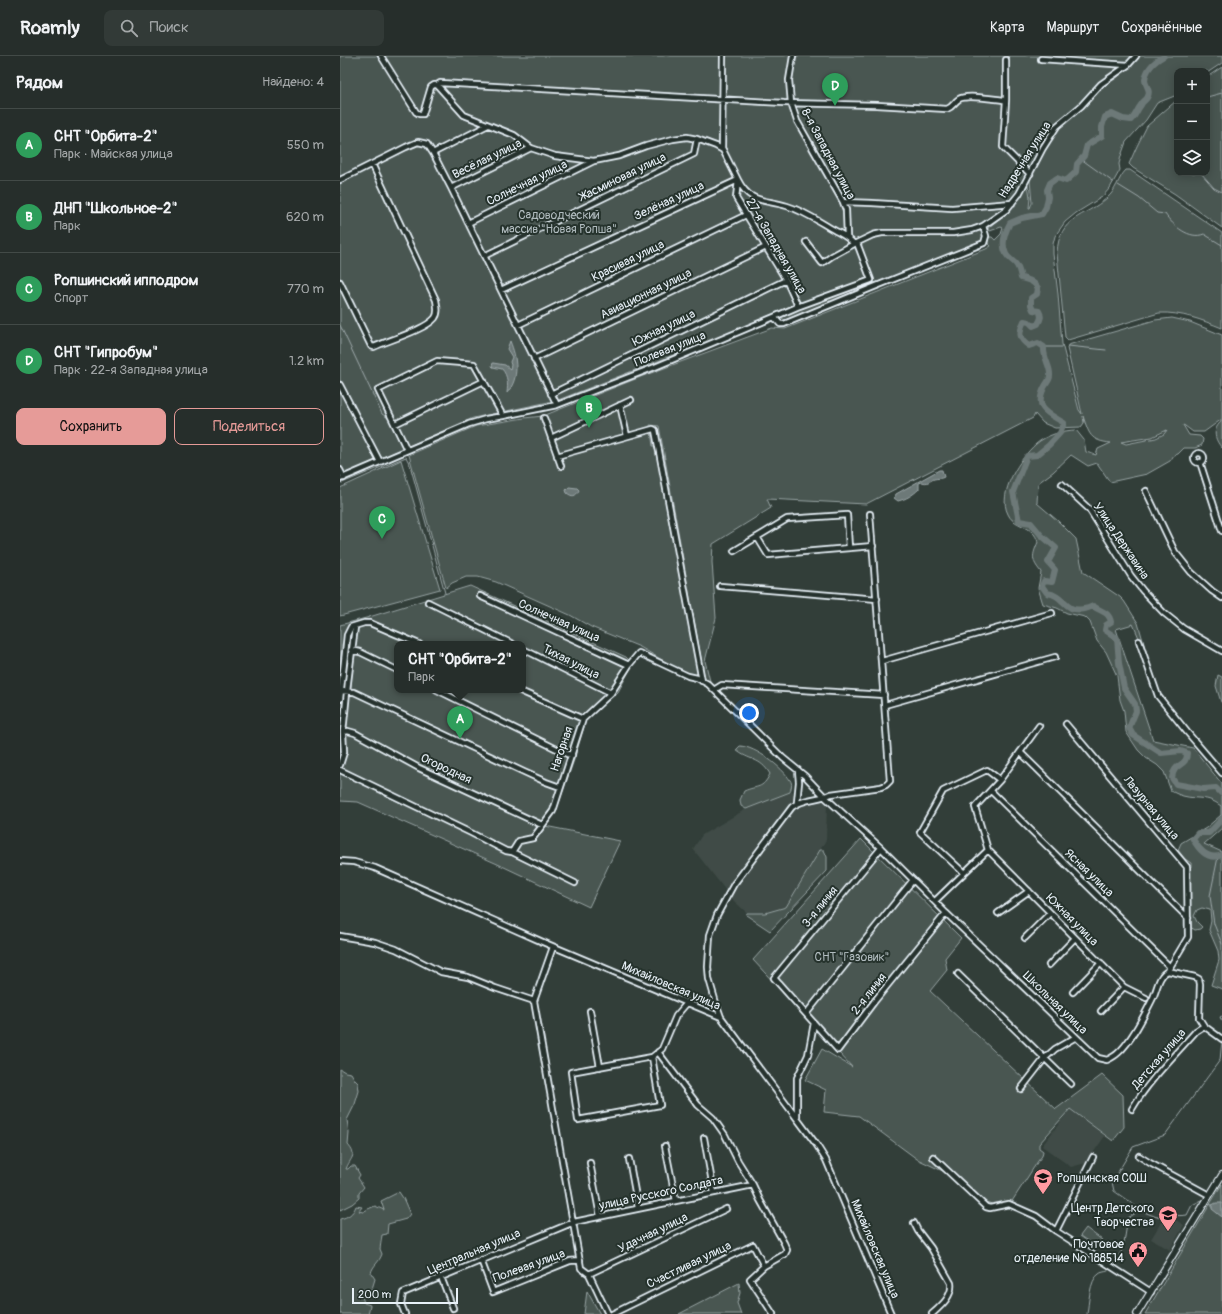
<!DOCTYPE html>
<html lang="ru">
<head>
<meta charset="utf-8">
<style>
  body { margin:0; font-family:Pangolin,sans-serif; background:#323a37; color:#f1f3f6 }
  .controls { position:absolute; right:12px; top:12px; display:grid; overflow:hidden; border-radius:8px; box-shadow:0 2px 10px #0003 }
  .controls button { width:36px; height:36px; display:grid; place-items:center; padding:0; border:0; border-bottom:1px solid #424a47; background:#262e2b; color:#f1f3f6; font:20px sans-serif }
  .scale { position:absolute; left:12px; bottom:10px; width:106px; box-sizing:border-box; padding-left:4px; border:2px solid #e8f1f8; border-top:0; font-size:11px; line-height:14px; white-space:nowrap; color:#e8f1f8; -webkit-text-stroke:3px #26332d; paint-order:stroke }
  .you { position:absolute; left:409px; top:657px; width:14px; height:14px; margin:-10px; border:3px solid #fff; border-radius:50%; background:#1a73e8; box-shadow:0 0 0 6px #1a73e833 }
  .badge { display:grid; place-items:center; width:26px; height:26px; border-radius:50%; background:#e69b98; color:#fff; font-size:13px; font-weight:700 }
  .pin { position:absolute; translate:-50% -33px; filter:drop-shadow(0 1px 2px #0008) }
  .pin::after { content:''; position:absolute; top:21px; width:14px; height:12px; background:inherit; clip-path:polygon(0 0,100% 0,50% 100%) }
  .popup { position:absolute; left:54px; top:585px; width:132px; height:52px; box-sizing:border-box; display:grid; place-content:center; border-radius:8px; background:#262e2b; filter:drop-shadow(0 1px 3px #0005); font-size:13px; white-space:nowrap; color:#a4a8a9 }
  .popup b { font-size:15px; color:#f1f3f6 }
  .popup::after { content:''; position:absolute; left:50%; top:100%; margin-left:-8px; border:8px solid transparent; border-top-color:#262e2b }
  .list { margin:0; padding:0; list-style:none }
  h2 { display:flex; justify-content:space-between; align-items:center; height:52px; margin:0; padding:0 16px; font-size:17px }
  h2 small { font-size:13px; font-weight:400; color:#a4a8a9 }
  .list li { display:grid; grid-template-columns:26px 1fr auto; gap:12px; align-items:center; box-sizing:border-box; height:72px; padding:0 16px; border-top:1px solid #424a47 }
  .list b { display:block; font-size:15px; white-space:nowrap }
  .list p { margin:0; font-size:13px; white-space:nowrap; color:#a4a8a9 }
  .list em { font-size:13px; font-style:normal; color:#a4a8a9 }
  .actions { display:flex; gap:8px; padding:12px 16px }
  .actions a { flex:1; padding:9px 0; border:1px solid #e69b98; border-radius:8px; text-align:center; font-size:14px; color:#e69b98 }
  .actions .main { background:#e69b98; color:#111 }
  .icon { flex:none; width:22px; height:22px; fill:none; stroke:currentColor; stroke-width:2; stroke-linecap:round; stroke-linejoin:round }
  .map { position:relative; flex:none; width:882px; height:1258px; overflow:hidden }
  header { display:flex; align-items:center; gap:24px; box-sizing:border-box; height:56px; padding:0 20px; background:#262e2b; border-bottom:1px solid #424a47 }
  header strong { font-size:19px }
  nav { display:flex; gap:22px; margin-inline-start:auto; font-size:14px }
  .search { width:280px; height:36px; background:#323a37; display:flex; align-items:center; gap:10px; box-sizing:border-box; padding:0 14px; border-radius:8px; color:#a4a8a9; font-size:15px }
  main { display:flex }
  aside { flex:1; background:#262e2b }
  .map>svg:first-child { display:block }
  .built { fill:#3f4b46 }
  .green { fill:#495651; stroke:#98a4a4; fill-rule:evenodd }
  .water { fill:#6d7978; stroke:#9ea9ab }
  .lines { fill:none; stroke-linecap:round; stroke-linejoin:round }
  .stream { stroke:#9ea9ab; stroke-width:1 }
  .river { stroke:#6d7978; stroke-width:6 }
  .minor-casing { stroke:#e8f1f8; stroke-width:8 }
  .major-casing { stroke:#e8f1f8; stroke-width:8 }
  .minor { stroke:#26332d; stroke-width:4.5 }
  .major { stroke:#26332d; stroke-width:5.5 }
  .labels { text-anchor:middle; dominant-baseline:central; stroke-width:4; stroke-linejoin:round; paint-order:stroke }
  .street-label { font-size:12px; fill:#e8f1f8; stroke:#26332d }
  .park-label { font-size:12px; fill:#b0bbbe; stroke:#26332d }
  .poi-label { font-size:12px; fill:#e8f1f8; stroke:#26332d; text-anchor:end }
</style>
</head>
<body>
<header>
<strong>Roamly</strong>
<div class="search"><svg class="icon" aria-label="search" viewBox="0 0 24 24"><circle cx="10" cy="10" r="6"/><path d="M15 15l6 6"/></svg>Поиск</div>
<nav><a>Карта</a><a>Маршрут</a><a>Сохранённые</a></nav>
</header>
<main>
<aside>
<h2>Рядом<small>Найдено: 4</small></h2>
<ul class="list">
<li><span class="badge" style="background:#2e9e5b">A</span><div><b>СНТ &quot;Орбита-2&quot;</b><p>Парк · Майская улица</p></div><em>550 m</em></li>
<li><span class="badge" style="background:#2e9e5b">B</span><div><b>ДНП &quot;Школьное-2&quot;</b><p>Парк</p></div><em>620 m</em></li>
<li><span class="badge" style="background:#2e9e5b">C</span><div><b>Ропшинский ипподром</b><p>Спорт</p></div><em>770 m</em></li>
<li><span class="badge" style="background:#2e9e5b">D</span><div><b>СНТ &quot;Гипробум&quot;</b><p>Парк · 22-я Западная улица</p></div><em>1.2 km</em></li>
</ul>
<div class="actions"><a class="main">Сохранить</a><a>Поделиться</a></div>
</aside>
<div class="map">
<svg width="882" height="1258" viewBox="0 0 882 1258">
  <rect width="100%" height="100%" fill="#323e39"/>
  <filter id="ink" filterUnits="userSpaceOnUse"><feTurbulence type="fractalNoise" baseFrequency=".025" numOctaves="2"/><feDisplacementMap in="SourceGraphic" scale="8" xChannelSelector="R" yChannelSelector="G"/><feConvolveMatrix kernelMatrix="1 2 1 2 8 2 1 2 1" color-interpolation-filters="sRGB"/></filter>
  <g filter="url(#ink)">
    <path class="built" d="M 459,733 L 457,746 L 485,741 L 487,747 L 486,784 L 446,851 L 425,857 L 407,857 L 394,845 L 353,793 L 362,779 L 406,753 Z
      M 730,1053 L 765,1080 L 746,1107 L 731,1111 L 702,1090 Z
      M 826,1158 L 844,1169 L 830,1194 L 811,1183 Z"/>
    <path class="green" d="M 0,0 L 792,0 L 786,8 L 759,26 L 739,48 L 714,68 L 701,91 L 677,136 L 664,152 L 646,169 L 643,185 L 445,264 L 436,259 L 218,344 L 133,362 L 0,420 Z
      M 799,0 L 882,0 L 882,7 L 867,17 L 867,15 L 837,15 L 837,39 L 817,47 L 806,64 L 786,86 L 781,100 L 779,108 L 780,114 L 770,132 L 762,141 L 736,157 L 725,166 L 715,180 L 713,188 L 713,198 L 718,238 L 722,288 L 739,354 L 742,358 L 727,292 L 728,289 L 815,264 L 832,262 L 850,266 L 882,279 L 882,363 L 864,376 L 853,376 L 845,370 L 843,369 L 849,379 L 860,380 L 863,383 L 862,389 L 855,392 L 844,392 L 838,398 L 834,399 L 830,405 L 807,418 L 770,426 L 757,407 L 748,410 L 731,399 L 713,416 L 698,427 L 697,447 L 718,465 L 736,483 L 743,516 L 780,541 L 784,545 L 798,567 L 806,595 L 805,596 L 793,568 L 776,573 L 813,684 L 853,692 L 882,728 L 882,772 L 864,788 L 882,796 L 882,933 L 871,929 L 879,904 L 878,895 L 869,874 L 871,865 L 870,854 L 862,852 L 857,854 L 854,860 L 857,866 L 862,871 L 860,873 L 855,874 L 850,871 L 851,807 L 845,803 L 838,794 L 841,787 L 866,772 L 881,759 L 881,750 C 867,739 858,744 843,740 C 839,739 835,737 831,735 L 824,716 L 817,709 L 806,702 L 798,694 L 786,676 L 784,655 L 780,644 L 777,620 L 766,596 L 757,585 L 750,566 L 745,561 L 727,557 L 717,552 L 703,548 L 698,532 L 701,516 C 691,504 692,500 698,486 C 697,483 695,478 692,476 C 685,469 672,468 668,458 C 657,437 680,402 696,388 C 706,379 724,374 736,374 L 744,384 L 746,396 L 756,399 L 758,393 L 771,387 C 750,385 749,378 743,360 L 744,367 L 741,371 L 715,372 L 703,367 L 695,358 L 693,362 L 526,448 L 427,443 L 431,452 L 373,488 L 372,506 L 376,562 L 365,605 L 370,625 L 365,624 L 319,370 L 310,369 L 313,390 L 315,390 L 358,618 L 354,619 L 336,612 L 300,591 L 251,571 L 230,559 L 156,526 L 138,521 L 126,521 L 112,527 L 106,532 L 69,399 L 136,370 L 184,362 L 203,360 L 303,320 L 432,272 L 445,273 L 646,193 L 651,190 L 648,187 L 649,181 L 652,181 L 655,184 L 661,178 L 663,172 L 661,171 L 650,175 L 648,172 L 669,155 L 688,129 L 690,141 L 689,152 L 690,152 L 692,147 L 690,124 L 704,94 L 717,74 L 760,33 L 778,21 ZM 827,374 L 824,378 L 816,382 L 786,388 L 781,386 L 812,381 Z
      M 882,11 L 882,172 L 835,138 L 793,112 L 789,108 L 797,90 L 807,70 L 837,44 L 837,117 L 867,117 L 867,21 Z
      M 786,114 L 790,114 L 882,177 L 882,272 C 862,264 841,256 819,257 L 728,284 L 725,281 L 717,197 C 719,160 744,162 767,142 C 776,135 778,122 786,114 Z
      M 882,365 L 882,392 C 874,383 872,373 882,365 Z
      M 61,404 L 100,533 L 0,560 L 0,432 Z
      M 130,530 L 286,601 L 293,608 L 278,636 L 246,664 L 235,701 L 216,755 L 205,770 L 280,785 L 249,851 L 162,810 L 18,746 L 0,745 L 0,569 L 26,562 ZM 57,588 L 183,588 L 183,634 L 57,634 Z
      M 878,619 L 882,621 L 882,647 L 881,646 L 876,630 Z
      M 400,690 C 416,691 442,711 450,724 C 453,728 451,732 450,736 L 406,753 L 401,750 L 400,744 L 404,735 C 418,729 422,734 430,718 C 420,701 409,705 396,694 Z
      M 521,783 L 621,882 L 605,902 L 607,914 L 590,935 L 716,1053 L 762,1019 L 783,1039 L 784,1071 L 773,1085 L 730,1053 L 699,1088 L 699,1092 L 703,1095 L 702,1100 L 698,1105 L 667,1153 L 640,1144 L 609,1118 L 577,1103 L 519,1060 L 484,1056 L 486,1034 L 465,1024 L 482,993 L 512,1011 L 413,904 Z
      M 480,794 L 484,794 L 487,801 L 487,815 L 430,875 L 406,859 L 407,857 L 425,857 L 446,851 Z
      M 0,1013 L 5,1016 L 11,1017 L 15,1024 L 18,1027 L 19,1035 L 15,1048 L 7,1064 L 9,1077 L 8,1089 C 18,1100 10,1102 6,1113 L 8,1113 L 11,1110 L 15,1110 L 20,1119 L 18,1122 L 24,1131 L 19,1137 L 19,1142 L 12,1148 L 0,1154 Z
      M 882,1128 L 882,1258 L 805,1258 Z
      M 59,1136 L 63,1142 L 70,1158 L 66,1163 L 48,1168 L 47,1178 L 42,1179 L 40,1193 L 42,1198 C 39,1207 33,1209 31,1217 L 35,1223 L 31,1236 L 25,1234 L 21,1237 L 24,1247 L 30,1249 L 28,1258 L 0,1258 L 0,1163 C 8,1161 13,1158 16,1150 L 22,1151 L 19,1155 L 23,1156 L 28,1153 L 35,1150 L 44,1154 L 41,1145 Z
      M 746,1172 L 762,1184 L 756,1191 L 740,1180 Z
      M 399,1227 L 400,1237 L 397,1247 L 401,1258 L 339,1258 Z
      M 247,1235 L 260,1258 L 244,1258 Z"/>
    <path class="water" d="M 170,285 C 177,302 180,322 167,337 C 168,328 168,320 162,313 L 153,311 L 152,310 L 153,307 L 165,309 L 170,313 L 171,309 L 170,306 L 172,301 L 167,293 Z
      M 599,414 L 602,414 L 604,421 C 601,423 598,422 594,423 C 589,425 588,428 582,426 L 579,427 L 579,433 C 573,439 566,443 558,445 L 554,442 L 556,438 Z
      M 229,431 L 237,432 L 239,434 C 236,441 232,441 227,437 L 226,434 Z
      M 876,1147 L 882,1147 L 882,1161 L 872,1153 L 872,1149 Z"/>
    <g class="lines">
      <path class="stream" d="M 867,41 L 882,37
        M 741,103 L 773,126
        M 861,117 L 874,132 L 882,136
        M 778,129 L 799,142 L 817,157 L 825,158 C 833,170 850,184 864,178 L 882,189
        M 0,269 L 42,358 L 50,363
        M 728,290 L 766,294
        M 704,291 L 722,291
        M 55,375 L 63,393
        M 2,427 L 66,401 L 70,409 L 105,537
        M 878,801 L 870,840 L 874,868 L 882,888
        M 882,960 L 880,961 L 882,965
        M 868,1148 L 872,1149
        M 801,1155 L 817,1161 C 826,1157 836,1161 847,1159 L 852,1149 L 862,1144
        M 772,1209 L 783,1193 L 788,1162 L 801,1154 L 774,1135 L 772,1126 L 793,1091 L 825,1079 L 880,1004 L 882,985
        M 747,1258 C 749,1248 749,1224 759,1218 C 761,1216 765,1216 768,1215"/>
      <path class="river" d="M 824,0 C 815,5 806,12 805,24 C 805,30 812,34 807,42 C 806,44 802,46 801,49 C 796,55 797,58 791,64 L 783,63 L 772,58 L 765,61 L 762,71 L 762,80 L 747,89 L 744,100 L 737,108 L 736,116 L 726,125 L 717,122 L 710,127 L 707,134 L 708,141 L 706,151 L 702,158 L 682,162 L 670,167 C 665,176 661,188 666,198 C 668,202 672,204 675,207 C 679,211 680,217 681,222 C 689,224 694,225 698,232 L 697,238 L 691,242 L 691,249 L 693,254 L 699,255 C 702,260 701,263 698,268 L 693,270 L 689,266 L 684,265 C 679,276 678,283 689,290 L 698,287 L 704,291 C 703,302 710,309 710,318 C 711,324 706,327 704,332 C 694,353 708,357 724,367 L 720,377 L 709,389 L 697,399 L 687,400 L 673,436 L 679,465 L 691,467 L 701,479 L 716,492 L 708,506 L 715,514 L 712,526 L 704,525 L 702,530 L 707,537 C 720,539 721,546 731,552 C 737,555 748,553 753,550 C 761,556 769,555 771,566 L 766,569 L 765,574 L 777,582 L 779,607 L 784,632 L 795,648 L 796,655 L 789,672 L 793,679 L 821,697 L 841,695 L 847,697 C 847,712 834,705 832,722 L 836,728 L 863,733 L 876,732 L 882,738
        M 882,763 L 869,777 L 858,777 L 853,783 C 859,794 868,805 882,799"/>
      <g class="minor-casing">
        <path id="minor" d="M 41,0 L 76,56 L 79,58 L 83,58 L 91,31 L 94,29 L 97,29 L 124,59 L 174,79 L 191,92 L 215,100 L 254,105 L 279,100 L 306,90 L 333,83 L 347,81 L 357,83 L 376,90 L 383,94
          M 383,0 L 382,92 L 398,124 L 396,142 L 446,224 L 457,248 L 457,251 L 434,261
          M 453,0 L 449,24 L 451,47 L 457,65 L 503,146 L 506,154 L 507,181
          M 701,3 L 788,9
          M 97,29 L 100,27 L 444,47 L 537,49 L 607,53 C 613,51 614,46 619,43 C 627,38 653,43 663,44 L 666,44 L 663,91 L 690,118
          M 666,44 L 666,4
          M 93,97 L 148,69
          M 0,124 L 66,91 L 78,86 L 87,88 L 93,97 L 111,132 L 217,349
          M 111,132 L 191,92
          M 503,146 L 532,147 L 612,152 L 672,147
          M 128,167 L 254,105
          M 514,188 L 533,179 L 542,177 L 613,177 L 632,174 L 643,170 L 666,154 L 679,138 L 703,92 L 717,70 L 741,50 L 761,28 L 788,9 L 796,0
          M 144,200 L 354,98 L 357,83
          M 0,226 L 31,290 L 34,291 C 49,284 85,274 95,262 C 99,257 97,250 96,244 L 32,108
          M 161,234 L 398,124 C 410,148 425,143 447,150 C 464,155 478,165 494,174 C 501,178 508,181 514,188 L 492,200 L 482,207 L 466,186
          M 457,251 L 531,224 L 517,187
          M 178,269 L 406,159
          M 194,303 L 426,191
          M 0,329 L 40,406
          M 211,338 L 446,224
          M 280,349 L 287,380
          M 204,362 L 221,410
          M 55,368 L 144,325
          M 211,382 L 291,344
          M 67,394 L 38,334 L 97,305 L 134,308 L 163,360
          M854 402a5 5 0 1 1 10 0a5 5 0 1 1-10 0Z
          M 217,400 L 313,373 L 315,374 L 362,625
          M 860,406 L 882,475
          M 0,414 L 4,422
          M 0,423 L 129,368 L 146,363 L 163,360 L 217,349 L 315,311 L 434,261 L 440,268 L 444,268 L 534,231 L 644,187 L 646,180 L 643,170
          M 722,428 L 749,453 L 791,520 L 803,535 L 824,557 L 844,573 L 882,595
          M 806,435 L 835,496 L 851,516 L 872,535 L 882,542
          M 417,481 L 428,499 L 533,490
          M 394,495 L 447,463 L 507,459 L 509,492
          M 380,530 L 537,543
          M 140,540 L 289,609
          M 88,546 L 173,588
          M 799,585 L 818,640 L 847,676 L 882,717
          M 183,593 L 271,637
          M 11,594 L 20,596 L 57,614
          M 542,605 L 712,557
          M 97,634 L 227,698 L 232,699
          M 178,634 L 243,663
          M 374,634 L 382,629 L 544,639
          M 0,635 L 14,636 L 184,716 L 206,726 L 220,731
          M 0,643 L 7,579 L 11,571 L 24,567 L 30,567 L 79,588
          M 545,649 L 715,601
          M 726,668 L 847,811 L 848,881 L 830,911
          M 3,676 L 8,675 L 15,677 L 79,712 L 202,769
          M 680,696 L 848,862
          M 0,709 L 4,696 L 3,676 L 8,626 L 15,571
          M 0,714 L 131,777 L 166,795 L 172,796 L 235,827
          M 651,735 L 830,911 L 829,912
          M 457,746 L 459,726 L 458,714
          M 541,792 L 434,922 L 498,994 L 534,946 L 606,857
          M 648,794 L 784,931 L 806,942
          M 172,796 L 179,785 L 193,782 L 213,755 L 243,663 L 271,637 L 289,609 L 299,597 L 348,620 L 357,622 L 368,628 L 443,702 L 465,720 L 485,741 L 541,792 L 606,857 L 758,1002 L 767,1004 C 771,1002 775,1000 778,997 C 791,986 804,960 812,944 C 817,935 818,919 828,915 L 855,921 L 859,923 L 860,928 L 859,962 L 864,970 L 882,983
          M 0,805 L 14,806 L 35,812 L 205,887 L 381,961 L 476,1088 L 486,1104 L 551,1258
          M 624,817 L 580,776 L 603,735 L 647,714 L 660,724
          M 595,845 L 648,794 L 635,751 L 660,724 L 699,670
          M 658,857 L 689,835
          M 0,880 L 35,886 L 56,893 L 101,916 L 128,921 L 155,932 L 194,945
          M 685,882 L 710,857
          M 213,891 L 194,945 L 241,1212 L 249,1218 L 268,1258
          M 709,909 L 735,882
          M 618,918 L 731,1028
          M 733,936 L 761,907
          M 250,955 L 260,1011
          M 761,955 L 784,931
          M 466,958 L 573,824
          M 381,961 L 376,947 L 369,923 L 368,911 L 370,879 L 377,859 L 394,828 L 452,751 C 463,742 479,744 491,738 L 541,731 L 546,729 L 550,725 L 530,458
          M 318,996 L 358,1049 L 373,1062 L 385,1079 L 398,1105 L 413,1129 L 420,1144 L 444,1187 L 447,1194 L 445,1198 L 424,1210 L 410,1223 L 433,1258
          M 312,1001 L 231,1016 L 238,1064 L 320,1049 L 312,1001 L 322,993 L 336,960 L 347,947
          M 681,1033 L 705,1002 L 715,993 L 736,981
          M 792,1053 C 809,1024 834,1000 856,975 L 864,970
          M 457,1062 L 457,1022 L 468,999 L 474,967
          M 364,1082 L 374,1137
          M 325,1090 L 336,1145
          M 799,1100 L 810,1107 L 869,1139
          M 593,1101 L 646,1151 L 650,1152 L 669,1148 L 696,1160 L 716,1175 L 811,1236
          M 289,1103 L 298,1152
          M 250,1107 L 260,1160
          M 574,1167 L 578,1175 L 591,1192 L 611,1227 C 613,1240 601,1250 592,1258
          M 716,1175 L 753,1101
          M 141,1204 L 153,1236 L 230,1205 L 240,1204
          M 249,1218 L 386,1153
          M 101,1221 L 113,1252
          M 65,1258 L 61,1248 L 63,1237 L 234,1166 L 413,1129
          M 272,1258 L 413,1189 L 424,1210"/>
      </g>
      <g class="major-casing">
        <path id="major" d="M 797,1258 L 882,1119"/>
      </g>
      <use href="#minor" class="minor"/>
      <use href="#major" class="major"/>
    </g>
  </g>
  <defs>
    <g id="school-pin" transform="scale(1)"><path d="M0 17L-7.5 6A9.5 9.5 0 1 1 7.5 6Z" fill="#ff9aa2" stroke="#26332d"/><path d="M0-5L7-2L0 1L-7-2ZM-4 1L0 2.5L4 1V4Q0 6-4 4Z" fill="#111"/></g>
    <g id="civic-pin" transform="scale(1)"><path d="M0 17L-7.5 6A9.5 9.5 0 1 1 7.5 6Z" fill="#ff9aa2" stroke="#26332d"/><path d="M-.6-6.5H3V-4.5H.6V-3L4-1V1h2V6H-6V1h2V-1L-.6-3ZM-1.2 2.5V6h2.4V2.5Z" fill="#111"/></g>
  </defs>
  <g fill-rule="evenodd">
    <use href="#school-pin" x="703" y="1122"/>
    <use href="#school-pin" x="828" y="1159"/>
    <use href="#civic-pin" x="798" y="1195"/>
  </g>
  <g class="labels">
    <g class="street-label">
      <text transform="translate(488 98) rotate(62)">8-я Западная улица</text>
      <text transform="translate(147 103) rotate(-26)">Весёлая улица</text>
      <text transform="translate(685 104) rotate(-58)">Надречная улица</text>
      <text transform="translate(283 121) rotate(-26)">Жасминовая улица</text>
      <text transform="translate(187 127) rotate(-26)">Солнечная улица</text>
      <text transform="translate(329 145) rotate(-25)">Зелёная улица</text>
      <text transform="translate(436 190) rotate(60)">27-я Западная улица</text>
      <text transform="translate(288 205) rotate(-26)">Красивая улица</text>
      <text transform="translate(306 238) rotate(-26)">Авиационная улица</text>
      <text transform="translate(324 272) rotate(-26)">Южная улица</text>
      <text transform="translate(330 293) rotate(-22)">Полевая улица</text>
      <text transform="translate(781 485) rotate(56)">Улица Державина</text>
      <text transform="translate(219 565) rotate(24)">Солнечная улица</text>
      <text transform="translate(231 606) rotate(27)">Тихая улица</text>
      <text transform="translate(222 693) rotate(-71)">Нагорная</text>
      <text transform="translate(106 713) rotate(25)">Огородная</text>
      <text transform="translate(811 752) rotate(50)">Лазурная улица</text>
      <text transform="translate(749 817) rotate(44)">Ясная улица</text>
      <text transform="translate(480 851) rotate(-51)">3-я линия</text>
      <text transform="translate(732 864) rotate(45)">Южная улица</text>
      <text transform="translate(331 930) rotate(23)">Михайловская улица</text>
      <text transform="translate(529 938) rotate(-52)">2-я линия</text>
      <text transform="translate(715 947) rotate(44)">Школьная улица</text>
      <text transform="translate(819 1003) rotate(-49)">Детская улица</text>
      <text transform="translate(321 1137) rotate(-12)">улица Русского Солдата</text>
      <text transform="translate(313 1177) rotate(-26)">Удачная улица</text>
      <text transform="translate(535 1193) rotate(67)">Михайловская улица</text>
      <text transform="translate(134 1196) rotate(-23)">Центральная улица</text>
      <text transform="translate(349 1209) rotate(-26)">Счастливая улица</text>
      <text transform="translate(189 1210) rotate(-20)">Полевая улица</text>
    </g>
    <g class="park-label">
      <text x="219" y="159">Садоводческий<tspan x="219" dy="14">массив "Новая Ропша"</tspan></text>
      <text x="512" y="901">СНТ "Газовик"</text>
    </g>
    <g class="poi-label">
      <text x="717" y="1122" text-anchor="start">Ропшинская СОШ</text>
      <text x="814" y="1152">Центр Детского<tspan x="814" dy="14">Творчества</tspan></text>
      <text x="784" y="1188">Почтовое<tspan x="784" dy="14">отделение № 188514</tspan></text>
    </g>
  </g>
</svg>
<div class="controls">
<button>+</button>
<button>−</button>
<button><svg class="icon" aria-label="layers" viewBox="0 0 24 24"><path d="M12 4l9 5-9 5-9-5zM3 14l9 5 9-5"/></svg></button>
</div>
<div class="scale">200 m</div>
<div class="you"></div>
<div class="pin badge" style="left:120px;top:683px;background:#2e9e5b">A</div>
<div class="popup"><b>СНТ &quot;Орбита-2&quot;</b>Парк</div>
<div class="pin badge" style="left:249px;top:372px;background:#2e9e5b">B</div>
<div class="pin badge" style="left:42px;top:483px;background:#2e9e5b">C</div>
<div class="pin badge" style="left:495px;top:50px;background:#2e9e5b">D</div>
</div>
</main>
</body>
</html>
